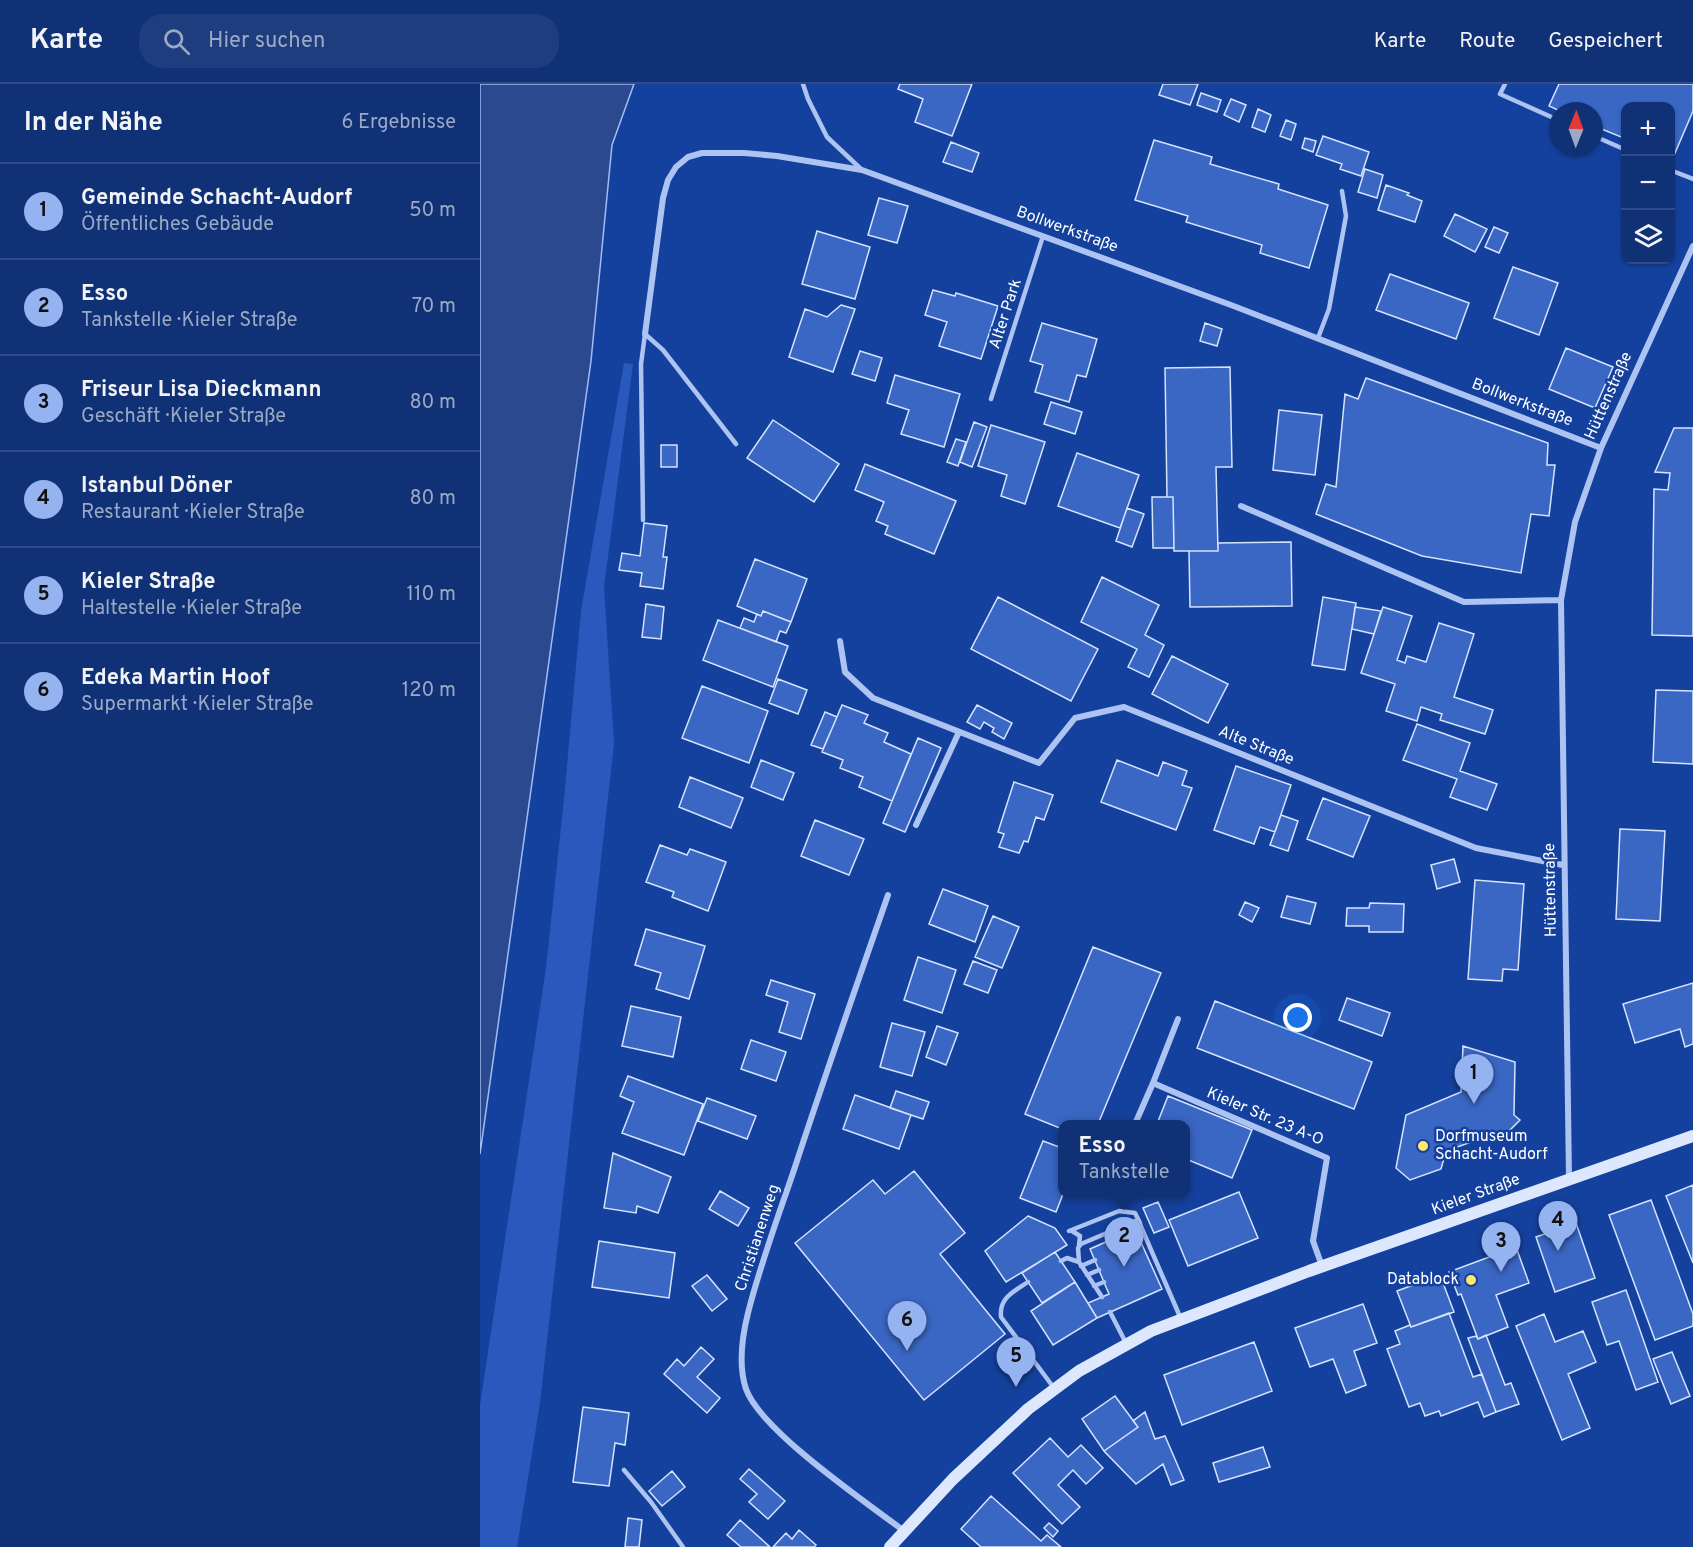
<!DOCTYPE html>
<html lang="de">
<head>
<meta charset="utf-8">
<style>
  body { margin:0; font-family:Overpass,sans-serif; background:#1e3d7e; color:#f1f3f6 }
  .controls { position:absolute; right:18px; top:18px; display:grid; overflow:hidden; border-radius:12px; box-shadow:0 2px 4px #0004 }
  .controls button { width:54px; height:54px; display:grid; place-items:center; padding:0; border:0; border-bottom:2px solid #304c88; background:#103176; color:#f1f3f6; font:30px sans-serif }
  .compass { position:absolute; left:1069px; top:18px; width:54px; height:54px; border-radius:50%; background:#103176; box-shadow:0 2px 4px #0004; rotate:1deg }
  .you { position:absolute; left:818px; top:934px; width:21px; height:21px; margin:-15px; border:4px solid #fff; border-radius:50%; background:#1a73e8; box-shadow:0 0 0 9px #1a73e833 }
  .badge { display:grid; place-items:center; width:39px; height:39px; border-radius:50%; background:#95b2f1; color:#111; font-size:20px; font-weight:700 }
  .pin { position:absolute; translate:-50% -50px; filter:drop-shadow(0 2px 3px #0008) }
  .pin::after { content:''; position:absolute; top:32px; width:21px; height:18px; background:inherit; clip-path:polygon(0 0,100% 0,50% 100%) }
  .popup { position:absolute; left:578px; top:1036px; width:132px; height:78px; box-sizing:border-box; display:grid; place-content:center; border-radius:12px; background:#103176; filter:drop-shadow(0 2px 4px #0005); font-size:20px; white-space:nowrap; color:#9ca9c5 }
  .popup b { font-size:22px; color:#f1f3f6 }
  .popup::after { content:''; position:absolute; left:50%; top:100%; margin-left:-12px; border:12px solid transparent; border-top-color:#103176 }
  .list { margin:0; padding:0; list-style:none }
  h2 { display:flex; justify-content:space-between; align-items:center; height:78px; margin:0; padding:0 24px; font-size:26px }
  h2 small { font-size:20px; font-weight:400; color:#9ca9c5 }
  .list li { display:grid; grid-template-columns:39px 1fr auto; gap:18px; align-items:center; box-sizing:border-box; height:96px; padding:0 24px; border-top:2px solid #304c88 }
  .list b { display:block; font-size:22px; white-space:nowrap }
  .list p { margin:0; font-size:20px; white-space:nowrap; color:#9ca9c5 }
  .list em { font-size:20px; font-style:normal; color:#9ca9c5 }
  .icon { flex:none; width:33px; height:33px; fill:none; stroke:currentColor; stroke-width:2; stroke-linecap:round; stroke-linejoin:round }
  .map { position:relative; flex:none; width:1213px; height:1463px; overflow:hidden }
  header { display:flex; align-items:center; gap:36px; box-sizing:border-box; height:84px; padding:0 30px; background:#103176; border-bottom:2px solid #304c88 }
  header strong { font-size:28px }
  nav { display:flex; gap:33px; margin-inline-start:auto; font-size:21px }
  .search { width:420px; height:54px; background:#1e3d7e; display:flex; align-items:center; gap:15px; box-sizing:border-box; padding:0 21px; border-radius:24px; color:#9ca9c5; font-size:22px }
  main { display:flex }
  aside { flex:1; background:#103176 }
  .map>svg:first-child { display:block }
  .green { fill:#2959bc }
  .water { fill:#2a498f; stroke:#a0bdf6; stroke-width:1.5 }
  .building { fill:#3a67c4; stroke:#d5e3fd; stroke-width:1.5 }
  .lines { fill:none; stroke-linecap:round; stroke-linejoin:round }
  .service { stroke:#adc4f3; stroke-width:4.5 }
  .minor { stroke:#adc4f3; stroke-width:6 }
  .secondary { stroke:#dde7fd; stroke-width:12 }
  .poi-dot { fill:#ffe76f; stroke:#15419e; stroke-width:2 }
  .labels { text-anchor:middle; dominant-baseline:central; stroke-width:5; stroke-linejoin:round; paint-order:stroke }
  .street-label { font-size:16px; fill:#fff; stroke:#15419e }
  .poi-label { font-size:16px; fill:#fff; stroke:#15419e; text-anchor:start }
</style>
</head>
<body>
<header>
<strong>Karte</strong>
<div class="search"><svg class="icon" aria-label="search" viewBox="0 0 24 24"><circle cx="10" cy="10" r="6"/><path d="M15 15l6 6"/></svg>Hier suchen</div>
<nav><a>Karte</a><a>Route</a><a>Gespeichert</a></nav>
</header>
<main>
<aside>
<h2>In der Nähe<small>6 Ergebnisse</small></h2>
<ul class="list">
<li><span class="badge">1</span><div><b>Gemeinde Schacht-Audorf</b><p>Öffentliches Gebäude</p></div><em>50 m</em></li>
<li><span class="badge">2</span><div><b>Esso</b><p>Tankstelle · Kieler Straße</p></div><em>70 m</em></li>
<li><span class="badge">3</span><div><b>Friseur Lisa Dieckmann</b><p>Geschäft · Kieler Straße</p></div><em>80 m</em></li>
<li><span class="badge">4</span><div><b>Istanbul Döner</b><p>Restaurant · Kieler Straße</p></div><em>80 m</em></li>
<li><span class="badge">5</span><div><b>Kieler Straße</b><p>Haltestelle · Kieler Straße</p></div><em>110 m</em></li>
<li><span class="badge">6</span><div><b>Edeka Martin Hoof</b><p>Supermarkt · Kieler Straße</p></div><em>120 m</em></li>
</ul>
</aside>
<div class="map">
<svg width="1213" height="1463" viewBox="0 0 1213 1463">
  <rect width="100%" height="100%" fill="#15419e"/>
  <path class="green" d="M 144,279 L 153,280 L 124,503 L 134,660 L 60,1319 L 37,1463 L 0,1463 L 0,1321 L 66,884 L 84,715 L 101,527 Z"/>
  <path class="water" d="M 0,0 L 154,0 L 132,61 L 111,277 L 0,1070 Z"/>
  <path class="building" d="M 420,0 L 492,0 L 472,52 L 435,38 L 443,15 L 418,5 Z
    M 683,0 L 718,0 L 710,21 L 679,11 Z
    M 1079,0 L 1213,0 L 1213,27 L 1192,76 L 1190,22 L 1146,22 L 1146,55 L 1114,42 L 1114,27 L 1080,27 L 1069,22 Z
    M 721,9 L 741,16 L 737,28 L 717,21 Z
    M 751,15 L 766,21 L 759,38 L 744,31 Z
    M 778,25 L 791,31 L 785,48 L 772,43 Z
    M 806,36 L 816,40 L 811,56 L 800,52 Z
    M 843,52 L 889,68 L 881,92 L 860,85 L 862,80 L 836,71 Z
    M 825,54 L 836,57 L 833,68 L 822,64 Z
    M 674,56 L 732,73 L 730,80 L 799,100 L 798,105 L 848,121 L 829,184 L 780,169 L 782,161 L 706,138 L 708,132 L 655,116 Z
    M 471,58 L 499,69 L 492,88 L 463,78 Z
    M 885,85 L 903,91 L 897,114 L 878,108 Z
    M 906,101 L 929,109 L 927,111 L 942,117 L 935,138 L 898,126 Z
    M 399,114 L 428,122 L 417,159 L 388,151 Z
    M 975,130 L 1007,145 L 995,168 L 964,152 Z
    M 1014,143 L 1028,149 L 1019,169 L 1005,163 Z
    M 337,147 L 390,163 L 375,215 L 322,200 Z
    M 1033,183 L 1078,199 L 1059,251 L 1014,234 Z
    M 910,190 L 989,219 L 976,255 L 896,226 Z
    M 453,206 L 475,212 L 476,209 L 518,222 L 501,275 L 459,262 L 467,238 L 445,231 Z
    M 361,221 L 375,225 L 353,288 L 309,273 L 325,225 L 347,233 Z
    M 562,239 L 617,255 L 606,293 L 597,291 L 589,318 L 555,308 L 563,281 L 550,277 Z
    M 725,239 L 742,245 L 737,262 L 720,257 Z
    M 1086,264 L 1133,283 L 1115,324 L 1069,305 Z
    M 380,267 L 402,274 L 395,297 L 372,290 Z
    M 750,283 L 752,383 L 736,383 L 738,467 L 694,467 L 693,413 L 687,413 L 685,284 Z
    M 415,291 L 480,310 L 464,363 L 421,350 L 429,326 L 407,319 Z
    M 886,294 L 1068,359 L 1067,381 L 1075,381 L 1069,432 L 1051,430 L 1041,489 L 942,472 L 836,430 L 846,400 L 856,403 L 865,310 L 878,315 Z
    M 571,318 L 602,328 L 595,350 L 564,340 Z
    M 799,326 L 842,331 L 835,391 L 793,386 Z
    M 293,336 L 359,380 L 334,418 L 267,374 Z
    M 494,338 L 507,343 L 492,383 L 480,378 Z
    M 511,341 L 565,358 L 545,420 L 521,412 L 527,391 L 498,382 Z
    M 1194,344 L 1213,344 L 1213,552 L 1172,551 L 1174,405 L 1188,406 L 1190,389 L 1175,388 Z
    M 476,355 L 486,358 L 478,382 L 467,378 Z
    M 181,361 L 197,361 L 197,383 L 181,383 Z
    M 597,369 L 659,391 L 640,444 L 578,422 Z
    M 385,380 L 476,417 L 454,470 L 405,450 L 408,442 L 396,437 L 404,418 L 375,406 Z
    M 672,413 L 693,413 L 694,464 L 673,464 Z
    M 647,424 L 664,430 L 652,463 L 636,457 Z
    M 164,439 L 187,442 L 183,473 L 187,473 L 183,505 L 160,502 L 162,489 L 139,486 L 142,469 L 160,472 Z
    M 811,458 L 812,522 L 710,523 L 709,467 L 738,467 L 738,459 Z
    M 275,475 L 327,495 L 311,538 L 283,527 L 281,532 L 257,522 Z
    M 622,493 L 679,521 L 665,551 L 684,561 L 669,593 L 648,583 L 657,565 L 601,538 Z
    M 518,513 L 618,565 L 591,617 L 491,565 Z
    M 843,513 L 876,519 L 865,586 L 832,581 Z
    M 166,520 L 184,523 L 181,555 L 162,553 Z
    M 875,523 L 901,527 L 894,550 L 872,545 Z
    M 903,523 L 932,532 L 917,576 L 925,579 L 927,572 L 946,578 L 959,539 L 994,550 L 974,613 L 1013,626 L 1005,650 L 960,636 L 962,630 L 941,623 L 937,637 L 906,627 L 915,600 L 881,589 Z
    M 283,527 L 311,538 L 306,549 L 300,547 L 296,558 L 260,544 L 264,534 L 274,538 L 277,530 L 281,532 Z
    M 238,536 L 308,562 L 293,603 L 223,576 Z
    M 692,572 L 748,600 L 728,639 L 672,610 Z
    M 298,595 L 327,606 L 318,630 L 289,619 Z
    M 222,602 L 288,627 L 269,679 L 202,654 Z
    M 1176,606 L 1213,607 L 1213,680 L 1173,678 Z
    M 362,621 L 388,631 L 384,639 L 408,649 L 404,658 L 431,670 L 412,717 L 379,703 L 383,693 L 360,684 L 363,676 L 342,668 Z
    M 497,621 L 532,639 L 524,655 L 512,648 L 514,644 L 504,638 L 500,645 L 487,638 Z
    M 345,628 L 357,633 L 343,665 L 331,661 Z
    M 937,640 L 990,659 L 980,687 L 1017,700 L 1007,726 L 970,713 L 977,695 L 923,676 Z
    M 438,654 L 461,664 L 425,748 L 403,739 Z
    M 281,676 L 314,689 L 303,716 L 271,703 Z
    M 637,676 L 678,692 L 683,678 L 707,687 L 702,701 L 712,704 L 696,746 L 621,718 Z
    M 756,682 L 811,701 L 795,748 L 780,743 L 774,760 L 734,746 Z
    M 210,693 L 263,714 L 251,744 L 199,723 Z
    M 534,698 L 573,711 L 564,736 L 556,733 L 548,758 L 544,757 L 539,769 L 519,763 L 524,750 L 518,748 Z
    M 843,714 L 890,732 L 873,773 L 827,755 Z
    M 801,731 L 818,737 L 808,767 L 790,761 Z
    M 335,736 L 384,755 L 369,791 L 321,772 Z
    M 1140,745 L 1185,747 L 1180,837 L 1136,835 Z
    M 180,761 L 207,771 L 210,765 L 246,778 L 228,827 L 192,813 L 194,808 L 166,798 Z
    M 974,775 L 980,798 L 957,805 L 951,781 Z
    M 995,796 L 1044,800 L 1038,886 L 1023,885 L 1022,897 L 988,895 Z
    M 463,805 L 508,822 L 495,858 L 449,840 Z
    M 807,812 L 836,819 L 830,840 L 801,833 Z
    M 765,818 L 779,824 L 772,838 L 759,831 Z
    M 890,819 L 924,820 L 923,848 L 889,848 L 889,842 L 866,842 L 867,824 L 889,824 Z
    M 513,832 L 539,843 L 522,884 L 495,873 Z
    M 166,845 L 225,862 L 209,915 L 176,905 L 181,889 L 155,881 Z
    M 613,863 L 681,889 L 618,1040 L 582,1040 L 582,1045 L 545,1030 Z
    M 438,873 L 476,886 L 462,929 L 424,916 Z
    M 493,877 L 517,886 L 508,909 L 484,900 Z
    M 291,896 L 335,910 L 321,955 L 299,948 L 308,918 L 286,911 Z
    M 1213,899 L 1213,960 L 1205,963 L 1200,945 L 1155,959 L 1143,920 Z
    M 867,914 L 910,929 L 902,952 L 859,936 Z
    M 735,917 L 892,978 L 874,1025 L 717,964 Z
    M 151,922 L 201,933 L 193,973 L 142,962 Z
    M 412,939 L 445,948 L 432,992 L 400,983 Z
    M 457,942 L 478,949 L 466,981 L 446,973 Z
    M 271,956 L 306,968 L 296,997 L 261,985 Z
    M 983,962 L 1035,978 L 1034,1031 L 1040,1036 L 1023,1053 L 1016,1049 L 966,1067 L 961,1085 L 930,1096 L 916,1084 L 926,1031 L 981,1008 Z
    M 148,992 L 223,1020 L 204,1071 L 142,1049 L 154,1018 L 140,1012 Z
    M 416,1007 L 449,1018 L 443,1035 L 410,1024 Z
    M 375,1011 L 431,1031 L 419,1065 L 363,1045 Z
    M 688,1012 L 772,1046 L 752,1094 L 706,1075 L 706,1040 L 677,1040 Z
    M 227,1014 L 276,1032 L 267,1055 L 218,1037 Z
    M 563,1057 L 582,1064 L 583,1110 L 576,1128 L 540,1114 Z
    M 133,1069 L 191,1093 L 178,1129 L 157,1122 L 156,1129 L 124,1124 Z
    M 434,1087 L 485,1149 L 460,1170 L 525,1250 L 444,1316 L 315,1159 L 393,1096 L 405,1110 Z
    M 1213,1101 L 1213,1179 L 1186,1112 Z
    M 240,1107 L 269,1124 L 258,1142 L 229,1125 Z
    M 759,1108 L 778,1154 L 708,1182 L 689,1136 Z
    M 1171,1116 L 1213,1230 L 1213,1242 L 1175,1256 L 1129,1131 Z
    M 678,1118 L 689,1143 L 674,1149 L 663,1124 Z
    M 548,1132 L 575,1144 L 587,1161 L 526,1198 L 505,1167 Z
    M 1096,1139 L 1115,1194 L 1075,1208 L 1056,1153 Z
    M 655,1145 L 682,1205 L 617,1234 L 608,1219 L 629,1210 L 610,1165 Z
    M 119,1157 L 195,1169 L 189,1214 L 112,1203 Z
    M 1036,1163 L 1049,1199 L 1016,1211 L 1028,1243 L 998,1255 L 981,1210 L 978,1211 L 969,1188 Z
    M 575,1168 L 595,1198 L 562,1219 L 542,1189 Z
    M 227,1191 L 247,1215 L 232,1227 L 212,1202 Z
    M 960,1191 L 974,1228 L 931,1243 L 917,1207 Z
    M 595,1198 L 617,1234 L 573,1261 L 551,1227 Z
    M 1146,1206 L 1178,1298 L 1156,1306 L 1139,1257 L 1127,1261 L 1112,1218 Z
    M 883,1220 L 897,1259 L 874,1267 L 886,1301 L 866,1309 L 853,1275 L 830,1283 L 815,1244 Z
    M 969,1229 L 993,1293 L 1002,1290 L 1016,1328 L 1004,1333 L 998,1318 L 961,1332 L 959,1327 L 945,1332 L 940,1319 L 929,1323 L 907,1265 L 920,1260 L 915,1247 L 930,1241 L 931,1243 Z
    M 1064,1230 L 1075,1258 L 1103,1247 L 1116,1278 L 1088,1290 L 1110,1344 L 1082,1356 L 1036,1242 Z
    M 1006,1251 L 1025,1301 L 1031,1299 L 1039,1320 L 1016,1328 L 988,1254 L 996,1252 L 998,1255 Z
    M 774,1258 L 792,1307 L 702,1341 L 684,1291 Z
    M 221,1263 L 234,1275 L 217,1293 L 240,1314 L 227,1329 L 184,1290 L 197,1275 L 204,1282 Z
    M 1192,1268 L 1210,1312 L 1191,1320 L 1173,1275 Z
    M 635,1312 L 658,1343 L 624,1367 L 602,1335 Z
    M 103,1323 L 149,1329 L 145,1361 L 135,1359 L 129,1402 L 93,1398 Z
    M 665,1328 L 675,1355 L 685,1352 L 704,1396 L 691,1401 L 683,1380 L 656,1400 L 624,1367 L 658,1343 L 653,1337 Z
    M 570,1354 L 588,1373 L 601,1361 L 623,1384 L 606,1400 L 593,1386 L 578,1401 L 600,1423 L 582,1440 L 533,1389 Z
    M 783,1363 L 790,1383 L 739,1398 L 733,1379 Z
    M 269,1385 L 305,1417 L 288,1435 L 269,1418 L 277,1410 L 260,1395 Z
    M 192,1387 L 205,1403 L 182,1422 L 169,1407 Z
    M 511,1412 L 561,1457 L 567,1451 L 581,1463 L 501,1463 L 481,1445 Z
    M 148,1434 L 162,1436 L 159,1463 L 145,1463 Z
    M 260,1436 L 290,1463 L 261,1463 L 247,1451 Z
    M 569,1439 L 578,1447 L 573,1453 L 564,1444 Z
    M 319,1446 L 336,1461 L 334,1463 L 293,1463 L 306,1449 L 312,1455 Z"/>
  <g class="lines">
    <path class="service" d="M 323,0 L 328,15 L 347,53 L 382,86
      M 1025,0 L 1020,10 L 1078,36
      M 1114,52 L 1146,66
      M 1190,86 L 1213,95
      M 165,250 L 183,266 L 256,360
      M 838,254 L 849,225 L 866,132 L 862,107
      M 511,315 L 563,152
      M 163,436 L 161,280 L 165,250
      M 589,1147 L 639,1127 L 655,1129 L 660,1139
      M 592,1147 L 600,1152 L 599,1161
      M 581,1177 L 587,1174 L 599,1178
      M 601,1182 L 615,1176
      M 607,1191 L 619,1186
      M 548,1198 C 533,1208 519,1214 521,1233 L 574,1304
      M 614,1202 L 624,1198
      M 622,1213 L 599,1178 L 598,1164 L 601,1160 L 655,1137 L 659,1138 L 701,1235
      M 630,1228 L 646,1259
      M 144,1386 L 171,1418 L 203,1463"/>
    <path class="minor" d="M 165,250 L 183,114 L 188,96 L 196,83 L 208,73 L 222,69 L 264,69 L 297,72 L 382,86 L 751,221 L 1121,364
      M 761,422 L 984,518 L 1081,516
      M 360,557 L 365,588 L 393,614 L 559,679 L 595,634 L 644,623 L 996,764 L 1083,781
      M 436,741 L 479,648
      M 408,811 C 376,903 344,994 314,1086 C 298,1133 280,1181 268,1229 C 262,1253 258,1281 266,1305 C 281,1347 386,1418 424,1447
      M 698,935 L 673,999 L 847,1074 L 833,1157 L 842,1182
      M 655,1040 L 673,999
      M 1089,1095 L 1081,516 L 1095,438 L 1121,364 L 1213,162"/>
    <path class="secondary" d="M 410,1463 L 473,1395 L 548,1325 L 599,1287 L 671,1247 L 829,1187 L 1213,1052"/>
  </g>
  <g class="poi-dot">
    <circle cx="943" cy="1062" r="6"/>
    <circle cx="991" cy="1196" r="6"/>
  </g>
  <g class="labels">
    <g class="street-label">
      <text transform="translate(587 146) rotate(20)">Bollwerkstraße</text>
      <text transform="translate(526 230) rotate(-72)">Alter Park</text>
      <text transform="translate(1129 312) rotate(-66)">Hüttenstraße</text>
      <text transform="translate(1042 319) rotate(21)">Bollwerkstraße</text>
      <text transform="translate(776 662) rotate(22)">Alte Straße</text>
      <text transform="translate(1071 806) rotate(-91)">Hüttenstraße</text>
      <text transform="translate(785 1033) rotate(23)">Kieler Str. 23 A-O</text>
      <text transform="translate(996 1111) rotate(-20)">Kieler Straße</text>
      <text transform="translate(278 1154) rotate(-72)">Christianenweg</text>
    </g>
    <g class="poi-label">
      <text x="955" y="1053">Dorfmuseum<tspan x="955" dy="18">Schacht-Audorf</tspan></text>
      <text x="979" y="1196" text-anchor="end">Datablock</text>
    </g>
  </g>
</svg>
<div class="controls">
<button>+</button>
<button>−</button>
<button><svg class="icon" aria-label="layers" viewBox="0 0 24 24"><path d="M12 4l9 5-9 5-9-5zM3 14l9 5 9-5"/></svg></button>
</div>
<svg class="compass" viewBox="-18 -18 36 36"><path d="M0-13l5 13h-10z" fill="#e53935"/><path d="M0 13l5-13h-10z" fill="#9ca9c5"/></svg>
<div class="you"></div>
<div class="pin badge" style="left:994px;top:1020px">1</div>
<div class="pin badge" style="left:644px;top:1183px">2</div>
<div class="popup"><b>Esso</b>Tankstelle</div>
<div class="pin badge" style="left:1021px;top:1188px">3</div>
<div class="pin badge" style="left:1078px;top:1167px">4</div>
<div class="pin badge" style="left:536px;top:1303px">5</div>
<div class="pin badge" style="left:427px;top:1267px">6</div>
</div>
</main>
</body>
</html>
